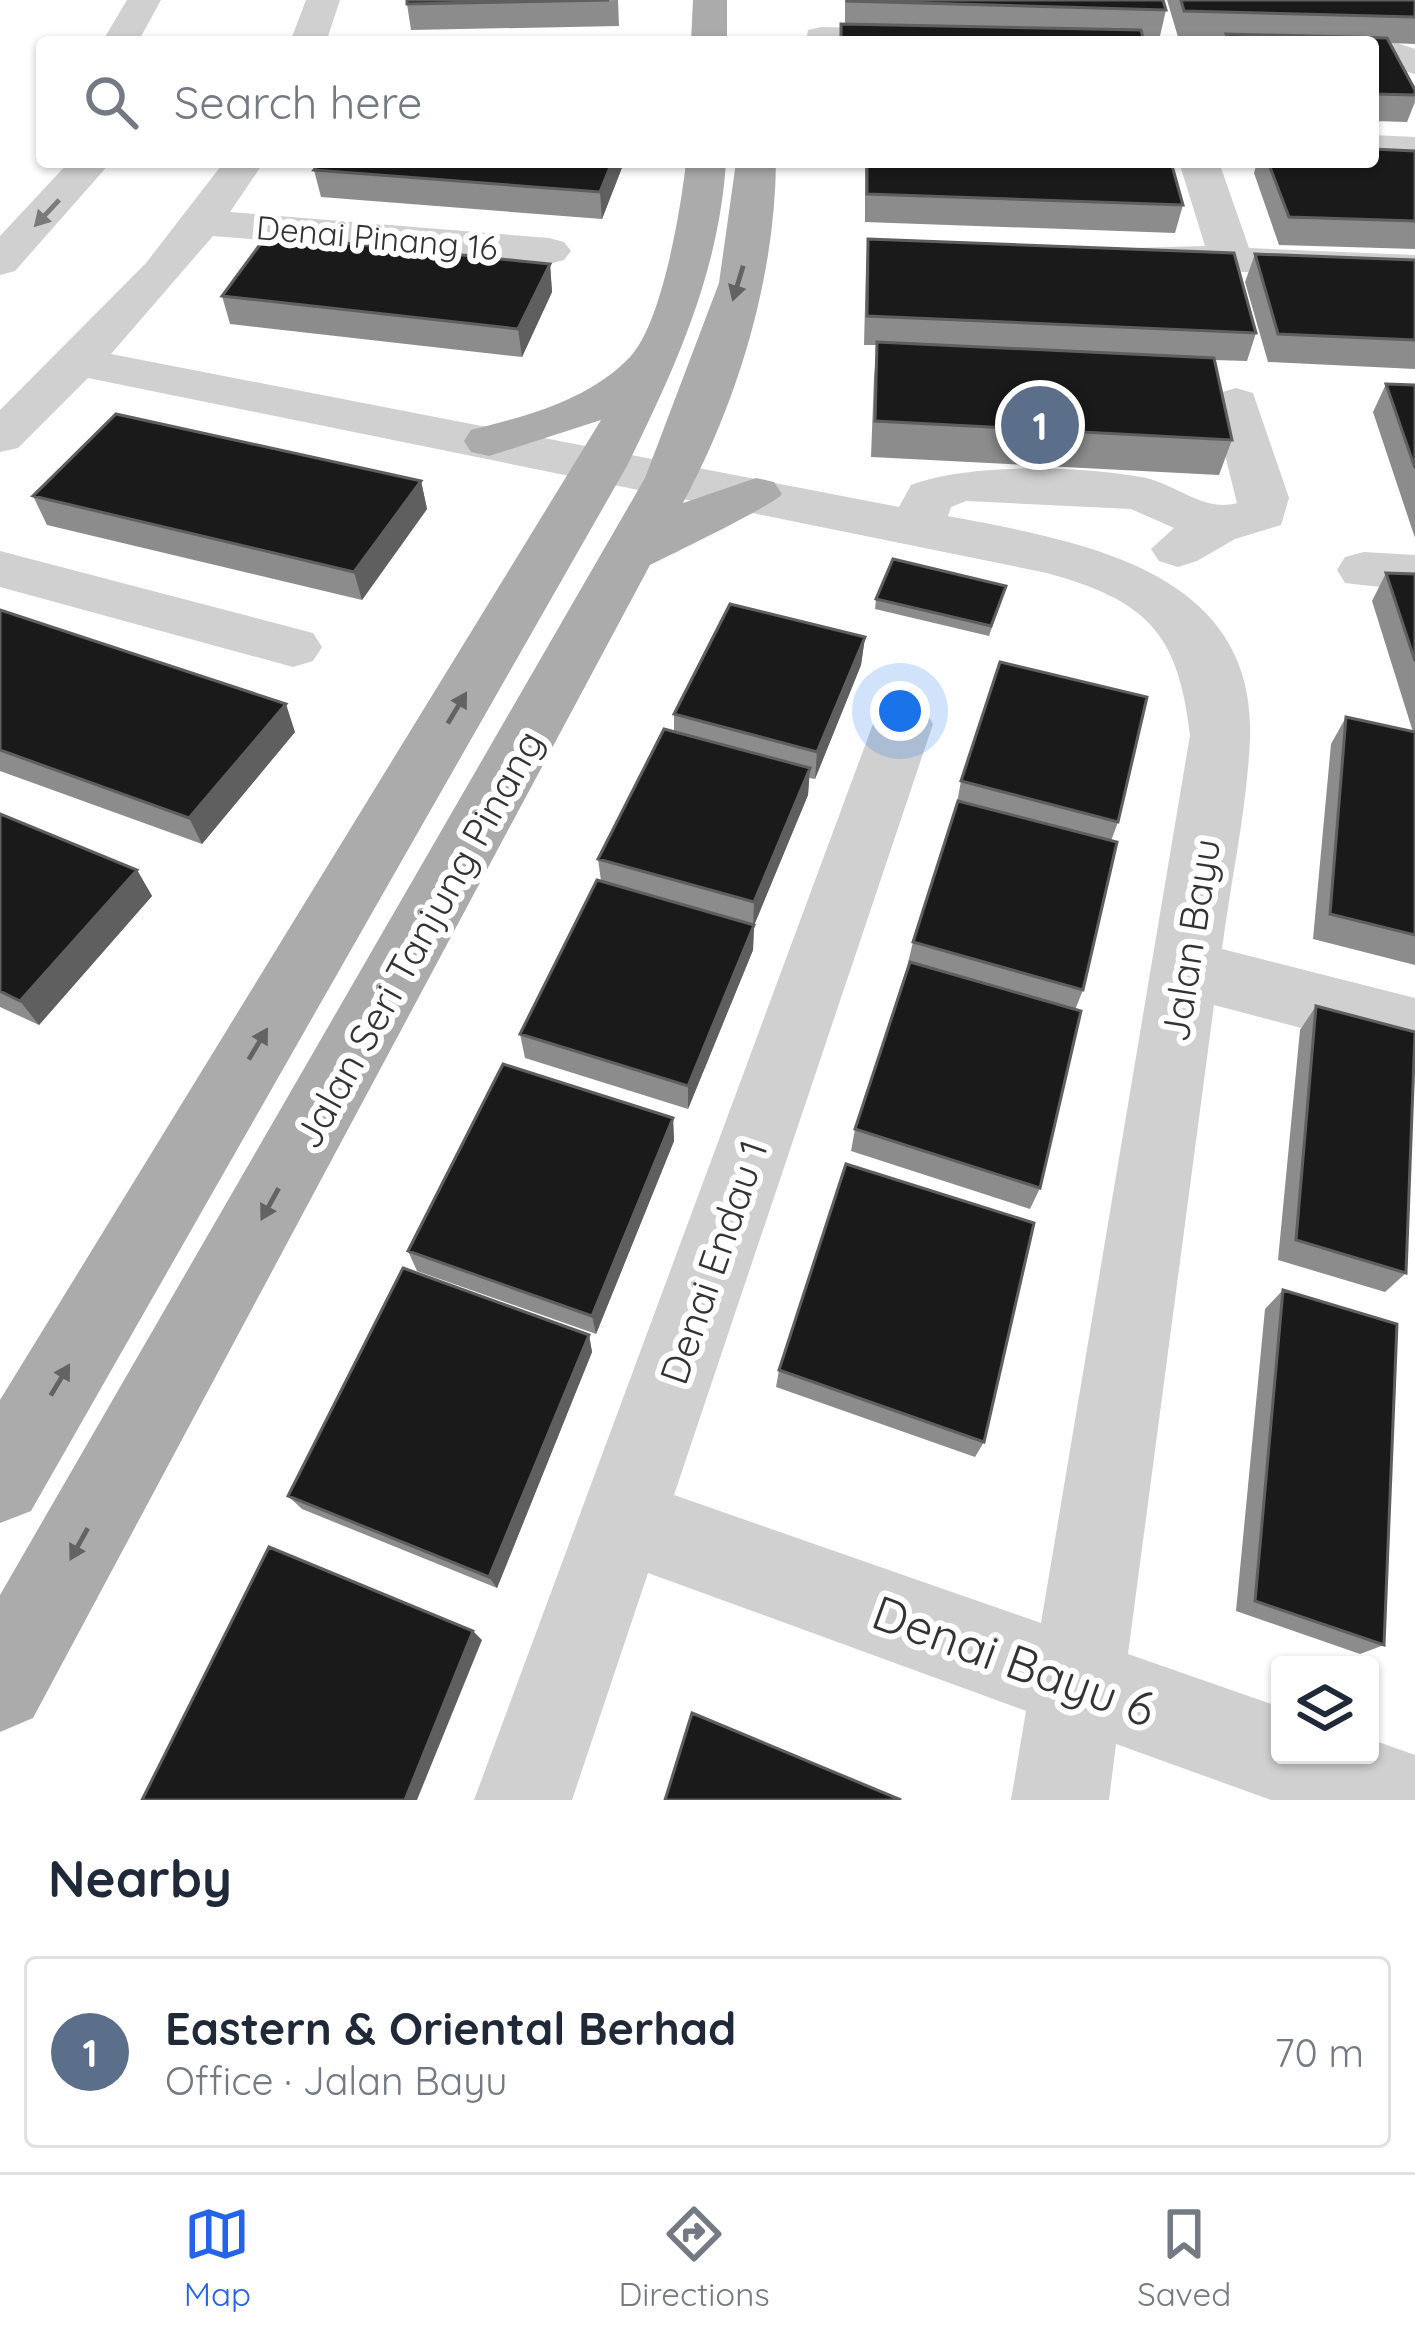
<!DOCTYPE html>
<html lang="en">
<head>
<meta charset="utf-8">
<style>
  body { margin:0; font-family:Quicksand,sans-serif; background:#f2f2f3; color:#1f2937 }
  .controls { position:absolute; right:36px; bottom:36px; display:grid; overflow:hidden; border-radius:12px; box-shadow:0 3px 9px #0004 }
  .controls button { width:108px; height:108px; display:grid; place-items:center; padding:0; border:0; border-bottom:3px solid #e0e1e3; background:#fff; color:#1f2937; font:60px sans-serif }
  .you { position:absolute; left:900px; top:711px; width:42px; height:42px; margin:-30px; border:9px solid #fff; border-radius:50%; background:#1a73e8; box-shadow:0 0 0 18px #1a73e833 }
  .badge { display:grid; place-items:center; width:78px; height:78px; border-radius:50%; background:#2563eb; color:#fff; font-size:39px; font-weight:700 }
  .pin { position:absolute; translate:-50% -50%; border:6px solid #fff; box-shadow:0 3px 12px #0006 }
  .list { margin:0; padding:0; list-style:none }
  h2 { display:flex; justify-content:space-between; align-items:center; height:156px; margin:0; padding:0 48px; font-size:51px }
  h2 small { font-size:39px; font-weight:400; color:#747a83 }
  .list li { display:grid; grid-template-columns:78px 1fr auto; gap:36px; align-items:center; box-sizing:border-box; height:192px; margin:0 24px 24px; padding:0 24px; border:3px solid #e0e1e3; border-radius:12px }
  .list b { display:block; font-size:45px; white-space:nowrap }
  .list p { margin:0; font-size:39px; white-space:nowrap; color:#747a83 }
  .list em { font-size:39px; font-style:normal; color:#747a83 }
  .icon { flex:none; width:66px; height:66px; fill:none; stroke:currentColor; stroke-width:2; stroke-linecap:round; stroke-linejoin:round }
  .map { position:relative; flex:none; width:1415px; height:1800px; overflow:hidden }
  .search { position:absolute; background:#fff; box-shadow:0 3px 9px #0004; left:36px; right:36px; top:36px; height:132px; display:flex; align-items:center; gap:30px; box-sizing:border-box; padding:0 42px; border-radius:12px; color:#747a83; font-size:45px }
  .sheet { height:372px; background:#fff }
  nav { display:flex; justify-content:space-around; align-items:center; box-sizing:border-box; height:168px; border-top:3px solid #e0e1e3; background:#fff; font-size:33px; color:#747a83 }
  nav a { display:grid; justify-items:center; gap:6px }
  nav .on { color:#2563eb }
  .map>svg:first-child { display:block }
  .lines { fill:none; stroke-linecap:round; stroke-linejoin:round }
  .minor { fill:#d0d0d0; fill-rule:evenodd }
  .major { fill:#ababab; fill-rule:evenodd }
  .wall { fill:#8c8c8c }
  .shaded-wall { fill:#5f5f5f }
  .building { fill:#1a1a1a; stroke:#5f5f5f; stroke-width:3 }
  .oneway { fill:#7a7a7a }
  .oneway2 { fill:#636363 }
  .labels { text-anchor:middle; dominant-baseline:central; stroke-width:12; stroke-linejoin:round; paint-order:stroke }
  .far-street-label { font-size:33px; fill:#333; stroke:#fff }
  .street-label { font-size:39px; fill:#333; stroke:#fff }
  .near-street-label { font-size:48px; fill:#333; stroke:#fff }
</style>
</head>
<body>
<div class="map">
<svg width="1415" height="1800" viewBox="0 0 1415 1800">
  <rect width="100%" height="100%" fill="#fff"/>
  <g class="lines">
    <path class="minor" d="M 127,0 L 161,0 L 138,42 L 102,42 Z
      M 306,0 L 340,0 L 326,42 L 290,42 Z
      M 821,27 L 989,31 L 1007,42 L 806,42 L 808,30 Z
      M 1391,41 L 1415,49 L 1415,74 L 1373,63 L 1369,42 Z
      M 1373,135 L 1415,137 L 1415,161 L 1373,159 Z
      M 69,162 L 111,162 L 15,271 L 0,275 L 0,236 Z
      M 224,162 L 264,162 L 230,212 L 549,238 L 564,242 L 571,251 L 564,260 L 549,264 L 213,236 L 111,354 L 899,507 L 911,485 C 970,463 1077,466 1141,477 C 1174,482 1203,513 1237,503 L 1212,403 L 1219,393 L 1236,388 L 1253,393 L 1289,498 L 1281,525 L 1235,539 L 1197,561 L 1178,567 L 1159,561 L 1151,549 L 1174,528 L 1131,509 L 966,501 L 951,507 L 948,516 C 1076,541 1257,567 1250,739 C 1247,808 1231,880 1222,949 L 1415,998 L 1415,1058 L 1214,1005 L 1128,1654 L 1280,1707 L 1280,1755 L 1370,1755 L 1370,1739 L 1415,1755 L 1415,1800 L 1271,1800 L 1116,1744 L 1109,1800 L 1011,1800 L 1026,1711 L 648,1573 L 572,1800 L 474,1800 L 873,724 L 882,708 L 903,702 L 924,708 L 933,724 L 674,1495 L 1041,1623 L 1190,735 C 1178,632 1147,601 1047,573 L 88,378 L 18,448 L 0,452 L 0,410 L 146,263 Z
      M 1179,162 L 1219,162 L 1249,248 L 1415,255 L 1415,281 L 1133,266 L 1126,257 L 1133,248 L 1205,246 Z
      M 0,551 L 313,633 L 322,647 L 313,661 L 293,667 L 0,587 Z
      M 1364,552 L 1415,555 L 1415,591 L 1345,583 L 1337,570 L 1345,557 Z"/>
    <path class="major" d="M 693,0 L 727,0 L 727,42 L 691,42 Z
      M 686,162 L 726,162 C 719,272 676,366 628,464 L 31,1511 L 0,1523 L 0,1400 L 601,420 L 489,456 L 471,452 L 464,441 L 471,430 C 527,416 589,400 630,357 C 662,323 681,209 686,162 Z
      M 736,162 L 776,162 C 775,278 738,401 683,503 L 756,478 L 774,482 L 782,494 C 774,505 672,554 650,565 L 33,1718 L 0,1732 L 0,1595 L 645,478 L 719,283 Z"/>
  </g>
  <path class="wall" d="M 618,0 L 619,26 L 411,30 L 407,4 Z
    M 845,0 L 1163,0 L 1166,10 L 1160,36 L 1142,36 L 1144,42 L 839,42 L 841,24 L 845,24 Z
    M 1167,0 L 1415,0 L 1415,44 L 1390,43 L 1415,90 L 1415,102 L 1407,122 L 1373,121 L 1373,42 L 1224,42 L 1225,38 L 1178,37 Z
    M 1415,151 L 1415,249 L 1279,245 L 1254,173 L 1257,162 L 1373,162 Z
    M 320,162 L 623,162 L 623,165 L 602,219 L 321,197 L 314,170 Z
    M 865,162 L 1171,162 L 1183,205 L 1175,233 L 865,222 Z
    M 868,239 L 1256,333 L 1247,361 L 1214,360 L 1232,440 L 1219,475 L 871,457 L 874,377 L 877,345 L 864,345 L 866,266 Z
    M 1255,254 L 1415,260 L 1415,369 L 1268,362 L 1245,282 Z
    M 550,264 L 552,292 L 522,357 L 230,324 L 222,296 Z
    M 1386,384 L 1415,385 L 1415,538 L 1373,412 Z
    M 421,481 L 427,509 L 362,600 L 47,525 L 33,496 Z
    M 1386,573 L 1415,574 L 1415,965 L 1313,939 L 1331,744 L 1346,717 L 1413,732 L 1372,601 Z
    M 1003,596 L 989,636 L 875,609 L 876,599 Z
    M 0,610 L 295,732 L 202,844 L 0,771 Z
    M 865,637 L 861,665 L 815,779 L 809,778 L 808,795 L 754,925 L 753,950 L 688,1109 L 525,1058 L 520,1034 L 601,881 L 598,859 L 674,732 L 674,714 Z
    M 961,781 L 1118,822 L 1111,841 L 1083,990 L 1075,1010 L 1040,1188 L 1030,1209 L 851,1151 L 855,1129 L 907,967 L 913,942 L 956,808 Z
    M 0,814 L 137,870 L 152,896 L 39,1025 L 0,1007 Z
    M 1316,1006 L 1406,1273 L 1385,1292 L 1278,1260 L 1300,1030 Z
    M 673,1118 L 674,1141 L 596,1334 L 417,1271 L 408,1251 Z
    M 1283,1290 L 1384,1645 L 1360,1654 L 1236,1611 L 1265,1309 Z
    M 589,1335 L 592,1352 L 497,1588 L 302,1509 L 288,1496 Z
    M 779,1370 L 984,1442 L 975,1457 L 776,1387 Z"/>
  <path class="shaded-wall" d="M 612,162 L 623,162 L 623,165 L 602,219 L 600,192 Z
    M 550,264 L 552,292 L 522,357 L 518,329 Z
    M 421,481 L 427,509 L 362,600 L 354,572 Z
    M 865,637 L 861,665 L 815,779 L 817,752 Z
    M 286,704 L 295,732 L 202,844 L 189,818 Z
    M 810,768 L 808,795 L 753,928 L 754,902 Z
    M 137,870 L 152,896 L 39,1025 L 20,1001 Z
    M 754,925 L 753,950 L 688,1109 L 688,1086 Z
    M 673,1118 L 674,1141 L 596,1334 L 592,1316 Z
    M 589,1335 L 592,1352 L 497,1588 L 489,1577 Z
    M 473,1631 L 482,1640 L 417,1800 L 405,1800 Z"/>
  <path class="building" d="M 407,0 L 609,0 L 407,4 Z
    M 847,0 L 1163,0 L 1166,10 L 847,1 Z
    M 1181,0 L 1415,0 L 1415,17 L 1184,11 Z
    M 841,24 L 1141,30 L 1144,42 L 841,42 Z
    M 1226,34 L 1387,38 L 1415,90 L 1415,95 L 1373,94 L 1373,42 L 1229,42 Z
    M 1373,149 L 1415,151 L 1415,221 L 1289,217 L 1268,162 L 1373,162 Z
    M 320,162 L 612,162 L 600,192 L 314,170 Z
    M 867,162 L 1171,162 L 1183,205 L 867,194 Z
    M 267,235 L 550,264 L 518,329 L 222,296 Z
    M 868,239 L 1234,253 L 1256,333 L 867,316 Z
    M 1255,254 L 1415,260 L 1415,340 L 1278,334 Z
    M 877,342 L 1214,358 L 1232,440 L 875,421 Z
    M 1386,384 L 1415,385 L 1415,468 Z
    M 116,414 L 421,481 L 354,572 L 33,496 Z
    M 893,559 L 1006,586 L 991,626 L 876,599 Z
    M 1386,573 L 1415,574 L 1415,661 Z
    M 730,604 L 865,637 L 817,752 L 674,714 Z
    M 0,610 L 286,704 L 189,818 L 0,750 Z
    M 1000,662 L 1147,697 L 1118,822 L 961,781 Z
    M 1346,717 L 1415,732 L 1415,935 L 1330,914 Z
    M 664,729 L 810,768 L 754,902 L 598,859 Z
    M 958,801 L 1117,842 L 1083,990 L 913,942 Z
    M 0,814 L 137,870 L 20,1001 L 0,991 Z
    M 597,880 L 754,925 L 688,1086 L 520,1034 Z
    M 910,962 L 1081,1011 L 1040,1188 L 855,1129 Z
    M 1316,1006 L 1415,1032 L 1406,1273 L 1296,1240 Z
    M 503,1064 L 673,1118 L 592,1316 L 408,1251 Z
    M 846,1164 L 1034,1223 L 984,1442 L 779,1370 Z
    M 403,1268 L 589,1335 L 489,1577 L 288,1496 Z
    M 1283,1290 L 1397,1324 L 1384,1645 L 1255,1601 Z
    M 269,1547 L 473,1631 L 405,1800 L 142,1800 Z
    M 692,1713 L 901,1800 L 665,1800 Z"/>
  <defs><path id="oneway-solid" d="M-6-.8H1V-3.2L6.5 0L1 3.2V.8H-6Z" transform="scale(3)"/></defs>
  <use class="oneway" href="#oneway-solid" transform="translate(47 213) rotate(133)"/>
  <g class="oneway2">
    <use href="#oneway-solid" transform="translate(738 283) rotate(107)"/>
    <use href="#oneway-solid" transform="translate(457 708) rotate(-59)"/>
    <use href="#oneway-solid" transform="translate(258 1044) rotate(-59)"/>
    <use href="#oneway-solid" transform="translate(270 1204) rotate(119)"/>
    <use href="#oneway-solid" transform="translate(60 1380) rotate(-59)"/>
    <use href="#oneway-solid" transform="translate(79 1544) rotate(119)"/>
  </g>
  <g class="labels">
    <g class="far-street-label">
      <text transform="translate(377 237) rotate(5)">Denai Pinang 16</text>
    </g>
    <g class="street-label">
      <text transform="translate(418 939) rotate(-61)">Jalan Seri Tanjung Pinang</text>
      <text transform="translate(1190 940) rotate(-81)">Jalan Bayu</text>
      <text transform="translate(713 1262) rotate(-71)">Denai Endau 1</text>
    </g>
    <g class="near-street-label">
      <text transform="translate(1014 1660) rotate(20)">Denai Bayu 6</text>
    </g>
  </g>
</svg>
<div class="controls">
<button><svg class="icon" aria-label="layers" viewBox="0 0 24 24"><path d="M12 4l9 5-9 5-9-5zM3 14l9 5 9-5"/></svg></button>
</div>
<div class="you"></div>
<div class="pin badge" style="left:1040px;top:425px;background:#5c6f8a">1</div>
<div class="search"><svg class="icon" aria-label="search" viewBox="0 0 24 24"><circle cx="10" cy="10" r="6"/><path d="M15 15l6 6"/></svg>Search here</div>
</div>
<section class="sheet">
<h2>Nearby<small></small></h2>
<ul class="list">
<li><span class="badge" style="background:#5c6f8a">1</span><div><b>Eastern &amp; Oriental Berhad</b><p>Office · Jalan Bayu</p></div><em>70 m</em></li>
</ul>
</section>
<nav>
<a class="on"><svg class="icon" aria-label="map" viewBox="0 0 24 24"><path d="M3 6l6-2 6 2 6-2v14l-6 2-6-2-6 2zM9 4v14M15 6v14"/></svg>Map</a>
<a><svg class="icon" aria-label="directions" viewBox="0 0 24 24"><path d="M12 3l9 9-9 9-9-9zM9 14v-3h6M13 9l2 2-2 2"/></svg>Directions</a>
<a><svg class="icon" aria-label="saved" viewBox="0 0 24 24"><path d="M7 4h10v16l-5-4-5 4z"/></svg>Saved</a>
</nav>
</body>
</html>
